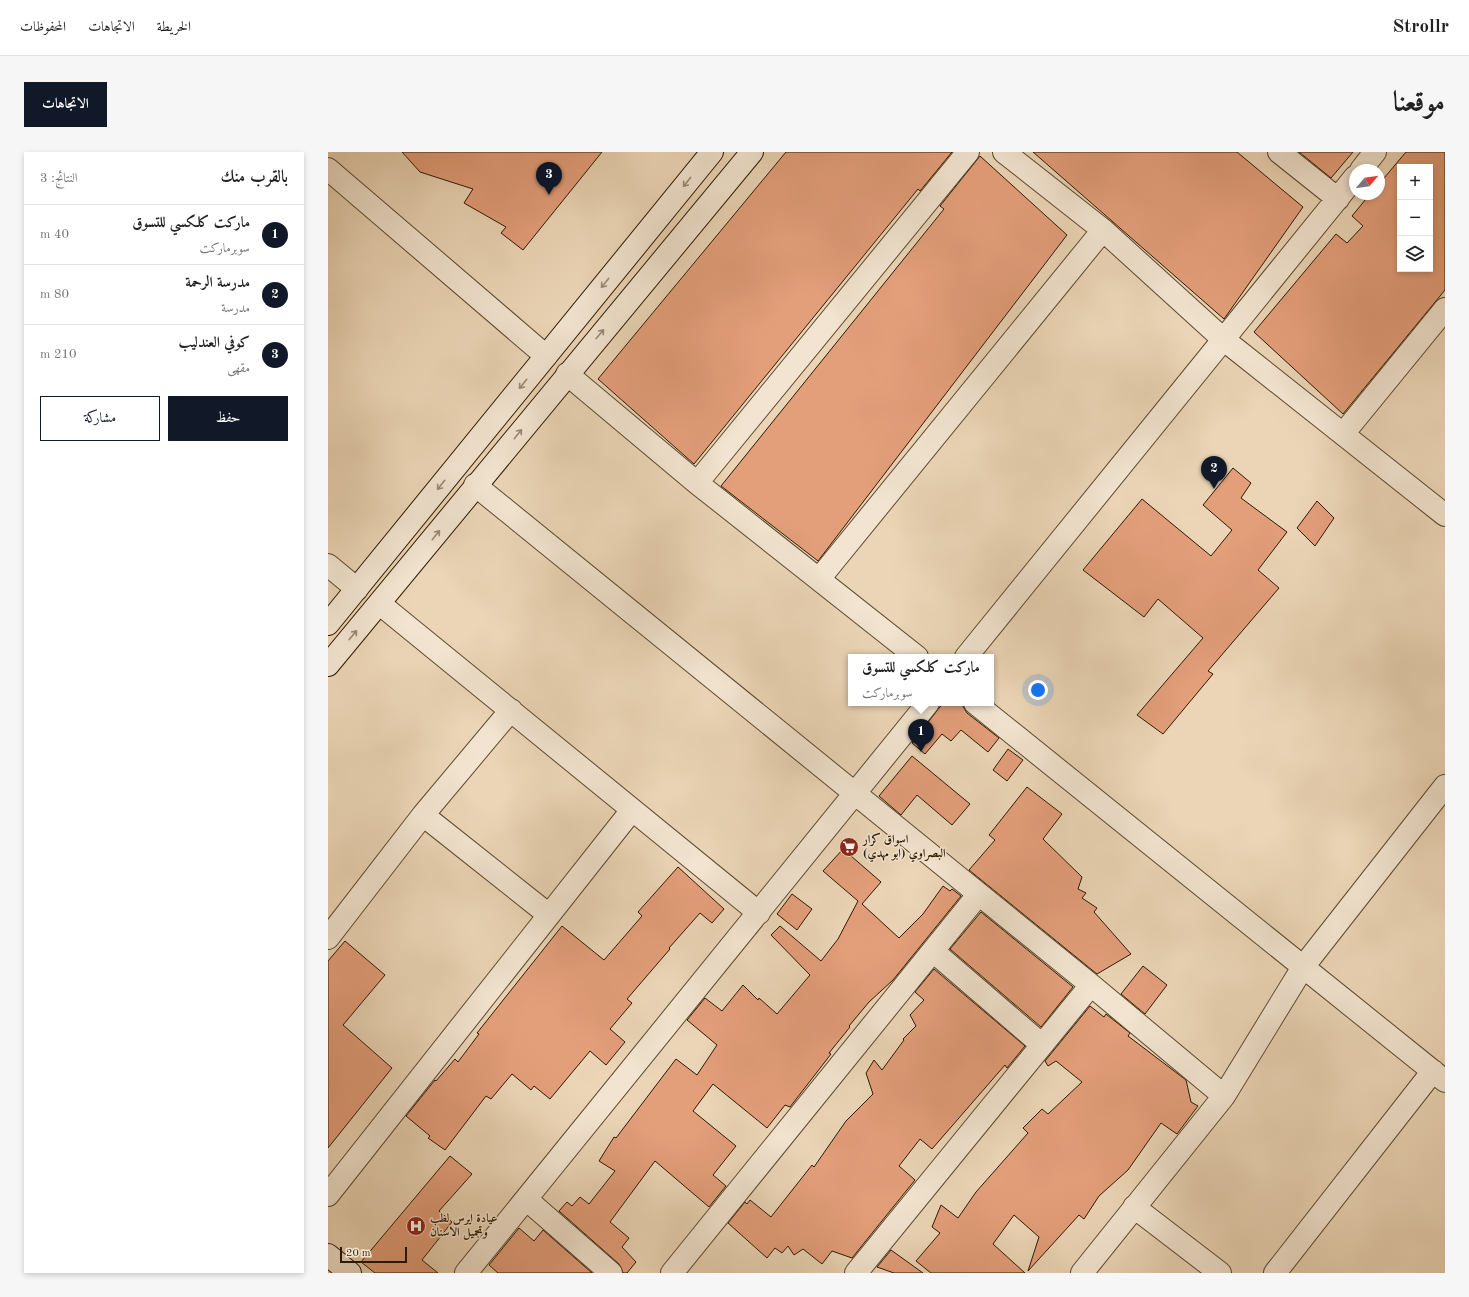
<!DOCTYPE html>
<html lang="ar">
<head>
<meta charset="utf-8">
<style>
  body { margin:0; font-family:"Old Standard TT",Amiri,serif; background:#f6f6f6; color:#222; direction:rtl }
  .controls { position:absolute; right:12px; top:12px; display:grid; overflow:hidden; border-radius:0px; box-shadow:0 2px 6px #0003 }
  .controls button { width:36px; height:36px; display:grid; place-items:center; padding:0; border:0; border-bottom:1px solid #e0e0e0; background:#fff; color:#222; font:20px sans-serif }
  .compass { position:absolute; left:1021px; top:12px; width:36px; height:36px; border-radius:50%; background:#fff; box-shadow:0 2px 6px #0003; rotate:61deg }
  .scale { position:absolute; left:12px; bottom:10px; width:67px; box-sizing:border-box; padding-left:4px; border:2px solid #2d1a00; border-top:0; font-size:11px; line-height:14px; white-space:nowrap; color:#2d1a00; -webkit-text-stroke:3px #f2e4d0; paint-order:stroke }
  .you { position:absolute; left:710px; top:538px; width:14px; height:14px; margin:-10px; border:3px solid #fff; border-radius:50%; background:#1a73e8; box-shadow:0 0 0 6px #1a73e833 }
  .badge { display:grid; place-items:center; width:26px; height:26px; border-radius:50%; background:#111827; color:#fff; font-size:13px; font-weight:700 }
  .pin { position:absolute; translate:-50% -33px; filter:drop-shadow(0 1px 2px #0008) }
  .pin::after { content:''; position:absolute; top:21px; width:14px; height:12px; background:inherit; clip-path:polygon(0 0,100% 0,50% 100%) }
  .popup { position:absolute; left:520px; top:502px; width:146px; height:52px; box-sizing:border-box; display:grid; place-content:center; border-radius:0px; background:#fff; filter:drop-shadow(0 1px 3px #0005); font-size:13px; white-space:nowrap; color:#767676 }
  .popup b { font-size:15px; color:#222 }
  .popup::after { content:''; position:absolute; left:50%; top:100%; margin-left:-8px; border:8px solid transparent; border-top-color:#fff }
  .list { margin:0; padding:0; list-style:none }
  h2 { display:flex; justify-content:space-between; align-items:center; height:52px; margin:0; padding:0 16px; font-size:17px }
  h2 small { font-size:13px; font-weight:400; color:#767676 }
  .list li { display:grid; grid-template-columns:26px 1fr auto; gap:12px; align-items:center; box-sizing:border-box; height:60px; padding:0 16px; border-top:1px solid #e0e0e0 }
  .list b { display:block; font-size:15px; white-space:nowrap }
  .list p { margin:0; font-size:13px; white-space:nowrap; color:#767676 }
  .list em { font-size:13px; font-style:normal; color:#767676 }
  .actions { display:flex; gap:8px; padding:12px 16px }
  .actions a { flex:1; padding:9px 0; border:1px solid #111827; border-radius:0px; text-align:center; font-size:14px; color:#111827 }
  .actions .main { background:#111827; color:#fff }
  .icon { flex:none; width:22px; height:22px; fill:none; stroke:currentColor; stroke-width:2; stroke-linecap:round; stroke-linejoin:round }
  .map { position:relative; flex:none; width:1117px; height:1121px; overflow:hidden; direction:ltr; border-radius:0px }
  header { display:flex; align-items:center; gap:24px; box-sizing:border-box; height:56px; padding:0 20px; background:#fff; border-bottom:1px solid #e0e0e0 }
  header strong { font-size:19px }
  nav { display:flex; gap:22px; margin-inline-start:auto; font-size:14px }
  .intro { display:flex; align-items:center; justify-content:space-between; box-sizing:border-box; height:96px; padding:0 24px }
  h1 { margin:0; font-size:28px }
  .button { padding:10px 18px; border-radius:0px; background:#111827; color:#fff; font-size:14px; font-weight:700 }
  main { display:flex; gap:24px; padding:0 24px }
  aside { flex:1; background:#fff; border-radius:0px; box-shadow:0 2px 6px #0003 }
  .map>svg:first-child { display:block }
  .building { fill:#e39e7a; stroke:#2d1a00; fill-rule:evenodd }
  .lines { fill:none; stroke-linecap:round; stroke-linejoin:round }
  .street-casing { stroke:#5c492e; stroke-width:24 }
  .secondary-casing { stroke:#2d1a00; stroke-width:24 }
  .street { stroke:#f2e4d0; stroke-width:22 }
  .secondary { stroke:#f2e4d0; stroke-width:22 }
  .oneway { stroke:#998972 }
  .labels { text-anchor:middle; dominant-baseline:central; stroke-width:3; stroke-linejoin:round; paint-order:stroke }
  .poi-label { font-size:12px; font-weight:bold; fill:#2d1a00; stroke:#f2e4d0; text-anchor:start }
</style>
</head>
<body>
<header>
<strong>Strollr</strong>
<nav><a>الخريطة</a><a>الاتجاهات</a><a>المحفوظات</a></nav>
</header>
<div class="intro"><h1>موقعنا</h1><a class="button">الاتجاهات</a></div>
<main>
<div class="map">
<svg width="1117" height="1121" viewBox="0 0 1117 1121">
  <rect width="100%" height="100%" fill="#ebd5b6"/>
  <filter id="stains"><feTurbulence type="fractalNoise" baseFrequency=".005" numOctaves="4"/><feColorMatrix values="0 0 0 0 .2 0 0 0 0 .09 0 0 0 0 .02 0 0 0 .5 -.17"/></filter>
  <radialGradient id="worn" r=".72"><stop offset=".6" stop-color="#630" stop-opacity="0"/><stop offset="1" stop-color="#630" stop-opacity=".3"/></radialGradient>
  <path class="building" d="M 74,0 L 274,0 L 195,98 L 173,81 L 178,75 L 136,51 L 145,37 L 92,20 Z
    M 458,0 L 624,0 L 592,39 L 590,37 L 366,312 L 270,227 Z
    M 705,0 L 909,0 L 975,55 L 896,167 Z
    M 971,0 L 1025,0 L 1003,26 Z
    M 1078,0 L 1117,0 L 1117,138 L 1015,262 L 926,180 L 1008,82 L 1019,91 L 1035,74 L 1024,64 L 1042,42 L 1051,42 L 1051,32 ZM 1072,15 L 1102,15 L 1102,117 L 1072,117 Z
    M 652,4 L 739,83 L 490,409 L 393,334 L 616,57 L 612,54 Z
    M 905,316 L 923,331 L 913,346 L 959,380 L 930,418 L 951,436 L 880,519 L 885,522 L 835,582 L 809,563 L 875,486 L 830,447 L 816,465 L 755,418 L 814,347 L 883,404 L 904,378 L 875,353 Z
    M 989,349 L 1006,366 L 987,394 L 969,376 Z
    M 615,551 L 633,551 L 639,561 L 671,586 L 660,600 L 633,578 L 623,589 L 614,582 L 597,602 L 584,591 Z
    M 680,597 L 695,608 L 679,629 L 665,618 Z
    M 584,604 L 642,652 L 624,673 L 589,643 L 573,663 L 551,644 Z
    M 699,635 L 734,662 L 715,687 L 754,725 L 750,737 L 758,741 L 754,746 L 769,756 L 766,760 L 803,802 L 769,822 L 641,718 L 667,688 L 661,683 Z
    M 515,697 L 553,730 L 534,752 L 571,786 L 595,762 L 615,734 L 622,739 L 624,737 L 633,744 L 565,828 L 541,850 L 521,874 L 522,875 L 501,901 L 503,902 L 462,955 L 457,953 L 439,976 L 385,932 L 365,959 L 408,994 L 385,1023 L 398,1034 L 381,1055 L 327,1009 L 282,1070 L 301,1086 L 294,1095 L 308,1110 L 299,1121 L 295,1121 L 291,1112 L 231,1059 L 239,1050 L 244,1054 L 252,1045 L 261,1052 L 287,1019 L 271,1009 L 286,985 L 288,986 L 348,907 L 369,923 L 389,893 L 359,868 L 377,846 L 394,859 L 415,833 L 430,848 L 431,846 L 449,862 L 482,823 L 443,783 L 452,774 L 493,809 L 510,787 L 530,749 L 495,719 Z
    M 350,715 L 396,757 L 384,771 L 372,761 L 341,796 L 342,797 L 299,847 L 304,851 L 282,877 L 297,890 L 278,913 L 262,899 L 222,947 L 206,934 L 203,938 L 184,922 L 163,947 L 158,944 L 117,998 L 100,986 L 102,984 L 78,964 L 107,928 L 108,929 L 127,907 L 130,910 L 151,882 L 149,881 L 234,774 L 276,808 L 314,764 L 310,760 Z
    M 464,742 L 484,757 L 469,778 L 449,762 Z
    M 653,760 L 745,835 L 713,875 L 622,797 Z
    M 17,789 L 57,823 L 15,873 L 64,916 L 0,996 L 0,809 Z
    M 815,814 L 839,833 L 817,862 L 793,842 Z
    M 606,817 L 697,894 L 679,916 L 677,913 L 604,997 L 592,987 L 571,1014 L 587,1028 L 524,1106 L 504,1099 L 494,1112 L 475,1097 L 466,1103 L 460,1094 L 454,1101 L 447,1096 L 439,1106 L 400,1071 L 417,1050 L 419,1052 L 422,1048 L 443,1065 L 484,1013 L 486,1015 L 518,969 L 545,942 L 538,921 L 546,908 L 554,918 L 576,888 L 575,887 L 588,874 L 582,863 L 596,848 L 587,840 Z
    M 762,854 L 776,865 L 778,862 L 802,881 L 800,884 L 858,928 L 863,950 L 870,954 L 849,982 L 833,971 L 800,1018 L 771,1044 L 756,1067 L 751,1063 L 700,1119 L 711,1085 L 686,1063 L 665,1092 L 697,1121 L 603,1121 L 588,1109 L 612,1081 L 604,1075 L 613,1053 L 630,1066 L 648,1040 L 700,981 L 695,976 L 714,957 L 720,962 L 754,930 L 728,909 L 720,914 L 717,909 Z
    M 122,1004 L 144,1022 L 111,1059 L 124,1070 L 94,1108 L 110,1121 L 47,1121 L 33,1110 Z
    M 191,1076 L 206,1089 L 215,1078 L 264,1121 L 170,1121 L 161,1113 Z
    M 563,1098 L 595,1121 L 566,1121 L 549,1115 Z"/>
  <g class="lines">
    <g class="street-casing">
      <path id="street" d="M 676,0 L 775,78 L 895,187 L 1117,363
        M 951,0 L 1010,47
        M 0,17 L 218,204
        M 1033,18 L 1047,0
        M 239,222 L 369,331 L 589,505
        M 1015,282 L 1117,157
        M 369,331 L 640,0
        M 147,333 L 763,833 L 896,944
        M 0,413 L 29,437
        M 491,427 L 775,78
        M 52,452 L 431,761
        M 638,505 L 1027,25
        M 647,551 L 1117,929
        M 95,663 L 221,763
        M 0,786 L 95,663 L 183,558
        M 605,799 L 713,892
        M 0,1043 L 304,658
        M 198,1047 L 283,1121
        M 806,1055 L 892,1121
        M 138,1121 L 600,551
        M 344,1121 L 650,743
        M 528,1121 L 763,833
        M 754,1121 L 896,944 L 975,815 L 1117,634
        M 947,1121 L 1105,919"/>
    </g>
    <g class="secondary-casing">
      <path id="secondary" d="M 0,472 L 384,0
        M 0,513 L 424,0
        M 0,1103 L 22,1121"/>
    </g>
    <use href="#street" class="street"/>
    <use href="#secondary" class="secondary"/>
  </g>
  <defs><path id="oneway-shaft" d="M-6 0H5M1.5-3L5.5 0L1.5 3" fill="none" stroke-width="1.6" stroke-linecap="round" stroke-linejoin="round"/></defs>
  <g class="oneway">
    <use href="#oneway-shaft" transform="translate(359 30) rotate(129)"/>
    <use href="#oneway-shaft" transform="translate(277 131) rotate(129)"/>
    <use href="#oneway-shaft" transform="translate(272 182) rotate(-50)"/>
    <use href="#oneway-shaft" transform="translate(195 232) rotate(129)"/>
    <use href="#oneway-shaft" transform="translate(190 282) rotate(-51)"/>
    <use href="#oneway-shaft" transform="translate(113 333) rotate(129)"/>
    <use href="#oneway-shaft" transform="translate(108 383) rotate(-51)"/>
    <use href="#oneway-shaft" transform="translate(25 483) rotate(-50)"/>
  </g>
  <defs>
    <g id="supermarket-disc" transform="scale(1)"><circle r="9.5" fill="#8f2418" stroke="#f2e4d0"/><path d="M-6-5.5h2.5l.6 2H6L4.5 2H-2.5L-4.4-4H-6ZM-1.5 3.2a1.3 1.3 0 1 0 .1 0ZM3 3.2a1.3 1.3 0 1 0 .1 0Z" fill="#fff"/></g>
    <g id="hospital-disc" transform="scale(1)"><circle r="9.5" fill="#8f2418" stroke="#f2e4d0"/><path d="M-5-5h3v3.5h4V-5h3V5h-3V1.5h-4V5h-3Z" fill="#fff"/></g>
  </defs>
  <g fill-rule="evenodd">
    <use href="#supermarket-disc" x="521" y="695"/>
    <use href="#hospital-disc" x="88" y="1074"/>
  </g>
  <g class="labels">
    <g class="poi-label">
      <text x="535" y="688">اسواق كرار<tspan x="535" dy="14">البصراوي (ابو مهدي)</tspan></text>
      <text x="102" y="1067">عيادة ايرس لطب<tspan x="102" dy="14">وتجميل الاسنان</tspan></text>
    </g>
  </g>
  <rect width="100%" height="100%" filter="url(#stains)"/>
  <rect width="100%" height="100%" fill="url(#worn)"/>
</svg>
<div class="controls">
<button>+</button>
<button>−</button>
<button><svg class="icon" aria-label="layers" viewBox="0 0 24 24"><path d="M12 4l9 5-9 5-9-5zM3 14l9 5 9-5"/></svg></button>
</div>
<svg class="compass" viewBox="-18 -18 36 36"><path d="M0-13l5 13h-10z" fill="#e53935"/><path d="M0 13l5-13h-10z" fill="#767676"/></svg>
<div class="scale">20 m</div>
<div class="you"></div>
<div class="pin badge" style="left:593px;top:600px">1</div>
<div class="popup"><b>ماركت كلكسي للتسوق</b>سوبرماركت</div>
<div class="pin badge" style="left:886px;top:337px">2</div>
<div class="pin badge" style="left:221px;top:43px">3</div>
</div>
<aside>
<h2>بالقرب منك<small>النتائج: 3</small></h2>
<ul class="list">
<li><span class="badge">1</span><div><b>ماركت كلكسي للتسوق</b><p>سوبرماركت</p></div><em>40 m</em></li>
<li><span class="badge">2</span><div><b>مدرسة الرحمة</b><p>مدرسة</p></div><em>80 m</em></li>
<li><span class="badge">3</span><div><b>كوفي العندليب</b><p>مقهى</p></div><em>210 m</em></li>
</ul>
<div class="actions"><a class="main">حفظ</a><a>مشاركة</a></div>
</aside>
</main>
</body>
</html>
